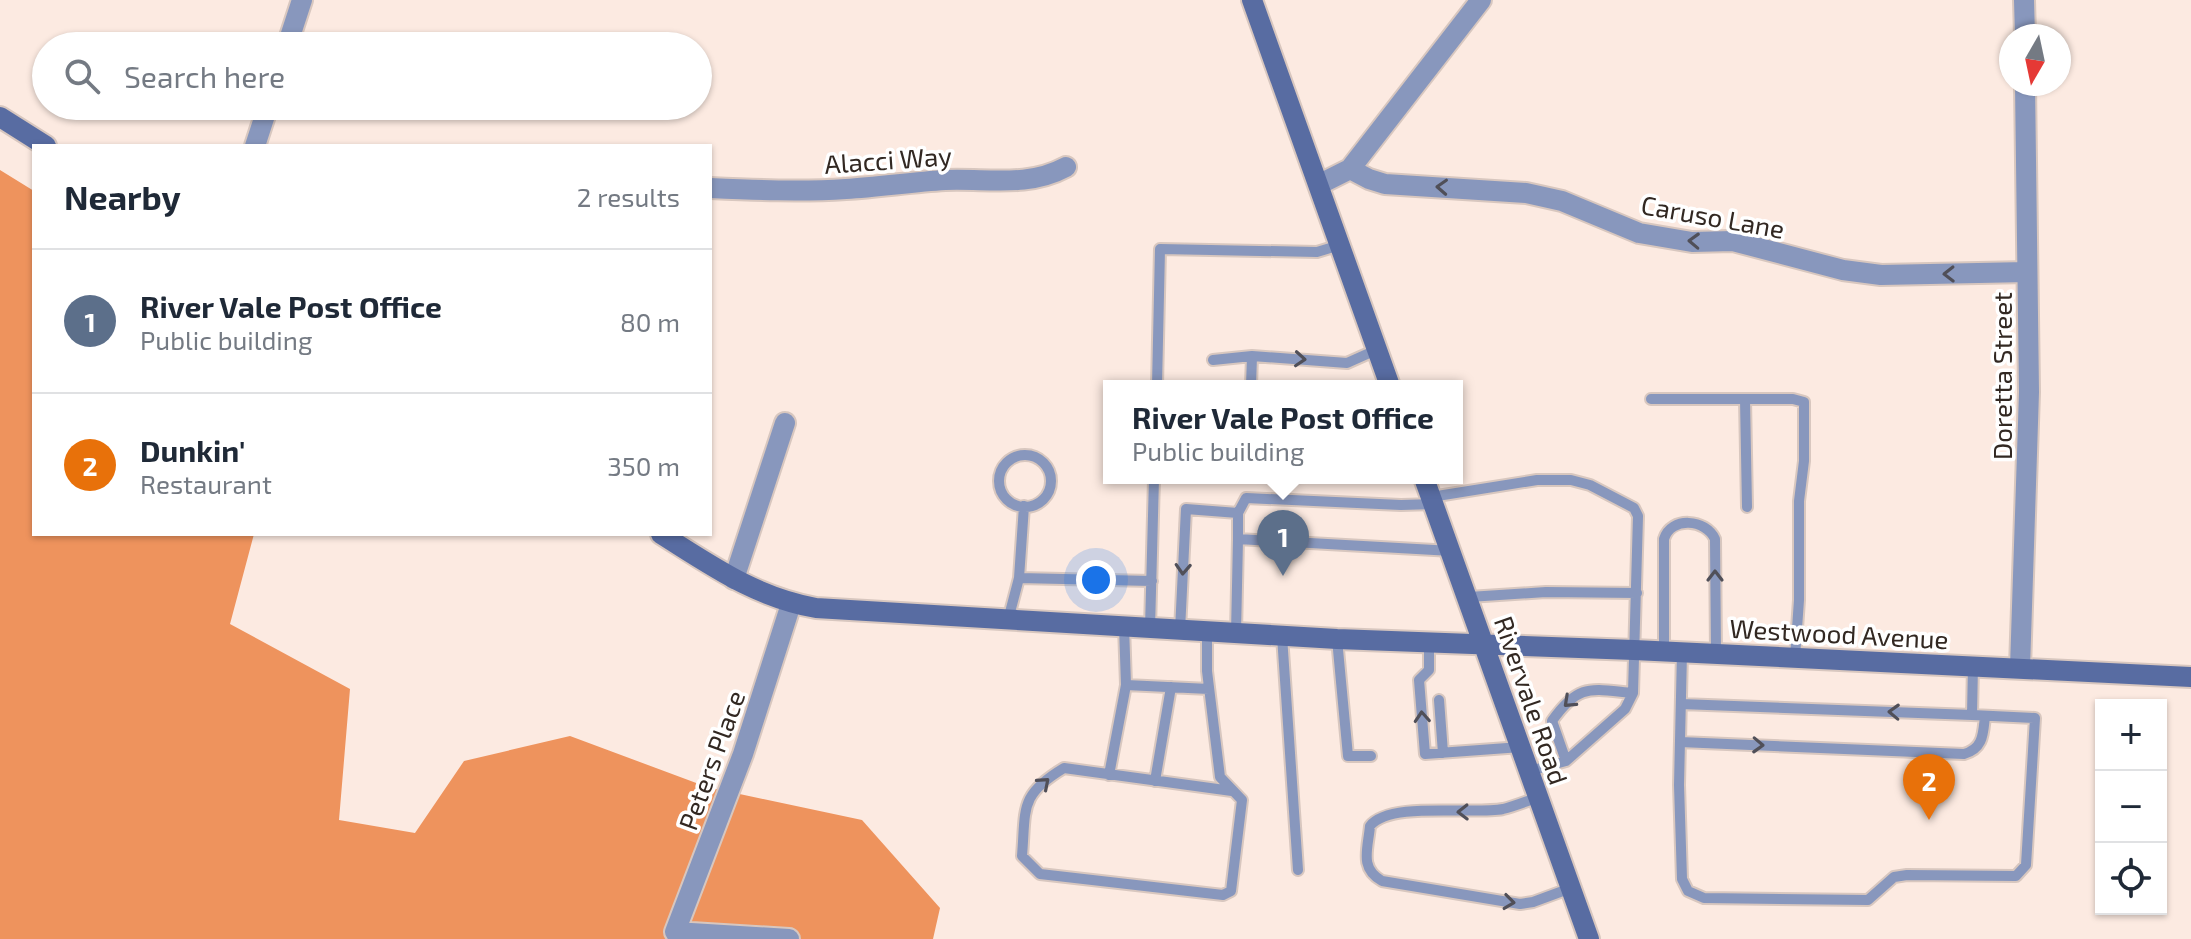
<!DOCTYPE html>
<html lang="en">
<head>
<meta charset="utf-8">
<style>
  body { margin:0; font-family:"Exo 2",sans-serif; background:#f2f2f3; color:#1f2937 }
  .controls { position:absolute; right:24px; bottom:24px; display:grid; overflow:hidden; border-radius:0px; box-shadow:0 2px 6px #0004 }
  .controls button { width:72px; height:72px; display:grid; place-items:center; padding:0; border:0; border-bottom:2px solid #e0e1e3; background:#fff; color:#1f2937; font:40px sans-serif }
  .compass { position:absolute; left:1999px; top:24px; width:72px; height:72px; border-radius:50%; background:#fff; box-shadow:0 2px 6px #0004; rotate:189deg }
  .you { position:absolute; left:1096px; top:580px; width:28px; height:28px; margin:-20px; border:6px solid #fff; border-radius:50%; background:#1a73e8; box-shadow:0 0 0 12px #1a73e833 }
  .badge { display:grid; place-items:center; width:52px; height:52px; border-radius:50%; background:#0b8043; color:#fff; font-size:26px; font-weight:700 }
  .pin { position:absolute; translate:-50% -66px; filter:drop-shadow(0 2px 4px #0008) }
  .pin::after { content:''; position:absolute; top:42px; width:28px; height:24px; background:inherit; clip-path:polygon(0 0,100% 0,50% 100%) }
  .popup { position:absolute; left:1103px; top:380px; width:360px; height:104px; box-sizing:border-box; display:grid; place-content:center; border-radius:0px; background:#fff; filter:drop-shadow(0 2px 6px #0005); font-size:26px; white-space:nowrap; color:#747a83 }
  .popup b { font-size:30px; color:#1f2937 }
  .popup::after { content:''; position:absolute; left:50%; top:100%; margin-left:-16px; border:16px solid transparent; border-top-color:#fff }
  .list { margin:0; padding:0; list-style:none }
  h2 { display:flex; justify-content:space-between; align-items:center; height:104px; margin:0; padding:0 32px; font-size:34px }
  h2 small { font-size:26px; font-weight:400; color:#747a83 }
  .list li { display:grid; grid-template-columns:52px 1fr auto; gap:24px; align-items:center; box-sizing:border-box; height:144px; padding:0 32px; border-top:2px solid #e0e1e3 }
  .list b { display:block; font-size:30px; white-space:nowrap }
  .list p { margin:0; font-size:26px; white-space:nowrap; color:#747a83 }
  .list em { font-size:26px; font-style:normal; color:#747a83 }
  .icon { flex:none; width:44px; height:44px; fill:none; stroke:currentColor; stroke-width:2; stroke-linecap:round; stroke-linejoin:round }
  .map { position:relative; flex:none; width:2191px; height:939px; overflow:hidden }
  .search { position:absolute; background:#fff; box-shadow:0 2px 6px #0004; left:32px; top:32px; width:680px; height:88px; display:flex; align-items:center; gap:20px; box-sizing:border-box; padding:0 28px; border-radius:44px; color:#747a83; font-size:30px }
  .panel { position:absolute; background:#fff; box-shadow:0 2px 6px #0004; left:32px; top:144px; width:680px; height:392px; border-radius:0px }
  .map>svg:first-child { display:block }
  .forest { fill:#ee935d }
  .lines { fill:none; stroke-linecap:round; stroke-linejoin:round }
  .lane-casing { stroke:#d8c7bf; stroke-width:14 }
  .street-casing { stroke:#d8c7bf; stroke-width:24 }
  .secondary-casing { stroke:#d8c7bf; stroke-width:24 }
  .lane { stroke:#8897bd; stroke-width:10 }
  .street { stroke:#8897bd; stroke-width:20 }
  .secondary { stroke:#586ca2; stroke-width:20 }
  .oneway { stroke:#504f58 }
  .labels { text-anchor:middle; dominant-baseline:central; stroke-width:7; stroke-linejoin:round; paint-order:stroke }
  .street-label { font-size:26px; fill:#322822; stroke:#fff }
</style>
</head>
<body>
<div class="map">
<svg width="2191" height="939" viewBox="0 0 2191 939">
  <rect width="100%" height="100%" fill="#fceae1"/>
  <path class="forest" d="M 0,170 L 34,191 L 34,534 L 254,534 L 230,624 L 350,689 L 339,820 L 415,833 L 464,761 L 570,736 L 707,787 L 862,820 L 940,908 L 933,939 L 0,939 Z"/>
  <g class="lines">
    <g class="lane-casing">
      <path id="lane" d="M 1213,360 L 1252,356
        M 1157,386 L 1160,249 L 1317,252 L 1340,245
        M 1251,386 L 1252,356 L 1347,363 L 1376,350
        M 1651,399 L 1793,399 L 1804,402 L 1804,461 L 1799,501 L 1799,600 L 1795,657
        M 1745,399 L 1747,507
        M999 481a26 26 0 1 1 52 0a26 26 0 1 1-52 0Z
        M 1431,497 L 1537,480 L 1571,480 L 1590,485 L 1634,508 L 1638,516 L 1633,693 L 1625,709 L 1566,761 L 1530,771
        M 1238,513 L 1246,498 L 1401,505 L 1434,504
        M 1019,578 L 1152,581
        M 1469,597 L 1546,592 L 1637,593
        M 1008,620 L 1019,578 L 1024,506
        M 1150,628 L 1154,478
        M 1180,630 L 1186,509 L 1238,513 L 1238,539 L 1452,551
        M 1207,631 L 1207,671 L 1220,777 L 1242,800 L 1231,891 L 1223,895 L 1040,874 L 1022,856 C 1026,808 1019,795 1064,768 L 1232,791
        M 1236,633 L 1238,539
        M 1282,636 L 1298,870
        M 1337,639 L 1348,756 L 1371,756
        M 1429,642 L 1429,670 L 1419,680 L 1425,754 L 1521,747
        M 1664,651 L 1664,539 C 1671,516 1706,519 1715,539 L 1716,654
        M 1682,652 L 1679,785 L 1682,879 L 1688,891 L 1704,898 L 1868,900 L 1894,877 L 1907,875 L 2016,876 L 2026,865 L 2035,718 L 1972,715 L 1973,665
        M 1126,685 L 1209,689
        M 1439,700 L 1443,753
        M 1681,704 L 1972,715
        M 1680,742 L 1964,754 C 1984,748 1983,733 1985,716
        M 1566,761 L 1552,721 C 1579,683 1590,689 1633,693
        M 1109,775 L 1126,685 L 1124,626
        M 1155,781 L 1171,687
        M 1539,797 C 1527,801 1515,806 1503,809 C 1471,815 1390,801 1370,826 C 1368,849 1359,868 1382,881 L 1520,904 L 1533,902 L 1571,888"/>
    </g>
    <g class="street-casing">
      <path id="street" d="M 2024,0 L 2025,36
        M 287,46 L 302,0
        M 255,146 L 268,106
        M 1350,169 L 1369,179 L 1385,184 L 1526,193 L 1562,201 L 1639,233 L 1692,242 L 1733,241 L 1843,270 L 1881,275 L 2027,272
        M 1320,184 L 1350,169 L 1481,0
        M 710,188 C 755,190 801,192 846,189 C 879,187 912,182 945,180 C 987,178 1027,188 1066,167
        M 734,579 L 785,423
        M 2020,668 L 2029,392 L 2025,84
        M 789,939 L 675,932 L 743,754 L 791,604"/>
    </g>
    <g class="secondary-casing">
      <path id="secondary" d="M 1252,0 L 1390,386
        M 0,117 L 46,146
        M 1424,478 L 1589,939
        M 661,534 C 712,566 755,597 816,608 L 1337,639 L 1634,650 L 2191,677"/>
    </g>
    <use href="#lane" class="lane"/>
    <use href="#street" class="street"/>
    <use href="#secondary" class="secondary"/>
  </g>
  <defs><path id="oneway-chevron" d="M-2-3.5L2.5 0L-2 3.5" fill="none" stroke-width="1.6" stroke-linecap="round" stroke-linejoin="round" transform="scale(2)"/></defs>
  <g class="oneway">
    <use href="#oneway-chevron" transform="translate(1442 187) rotate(-177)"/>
    <use href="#oneway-chevron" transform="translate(1694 241) rotate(-178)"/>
    <use href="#oneway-chevron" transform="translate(1949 274) rotate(179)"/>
    <use href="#oneway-chevron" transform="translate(1300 359) rotate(4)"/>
    <use href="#oneway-chevron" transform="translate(1183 569) rotate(93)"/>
    <use href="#oneway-chevron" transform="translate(1715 576) rotate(-90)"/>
    <use href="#oneway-chevron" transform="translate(1569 702) rotate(137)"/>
    <use href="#oneway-chevron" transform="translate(1894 712) rotate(-178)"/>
    <use href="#oneway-chevron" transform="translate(1422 717) rotate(-94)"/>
    <use href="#oneway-chevron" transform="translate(1758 745) rotate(2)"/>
    <use href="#oneway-chevron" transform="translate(1044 783) rotate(-41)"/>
    <use href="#oneway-chevron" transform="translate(1463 812) rotate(179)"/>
    <use href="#oneway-chevron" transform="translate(1509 902) rotate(7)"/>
  </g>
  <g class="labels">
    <g class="street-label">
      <text transform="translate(888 159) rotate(-4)">Alacci Way</text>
      <text transform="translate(1713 216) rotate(10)">Caruso Lane</text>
      <text transform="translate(2001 376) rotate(-90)">Doretta Street</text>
      <text transform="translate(1839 633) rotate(3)">Westwood Avenue</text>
      <text transform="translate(1532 700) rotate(71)">Rivervale Road</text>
      <text transform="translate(711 760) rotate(-70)">Peters Place</text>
    </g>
  </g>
</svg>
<div class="controls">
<button>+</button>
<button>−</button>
<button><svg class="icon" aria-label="locate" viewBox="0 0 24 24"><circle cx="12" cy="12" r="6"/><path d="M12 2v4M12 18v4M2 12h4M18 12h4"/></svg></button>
</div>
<svg class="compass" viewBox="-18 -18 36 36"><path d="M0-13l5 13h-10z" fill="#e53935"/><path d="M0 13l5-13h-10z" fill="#747a83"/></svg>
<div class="you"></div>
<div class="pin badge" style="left:1283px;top:576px;background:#5c6f8a">1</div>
<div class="popup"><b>River Vale Post Office</b>Public building</div>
<div class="pin badge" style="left:1929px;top:820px;background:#e8710a">2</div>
<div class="search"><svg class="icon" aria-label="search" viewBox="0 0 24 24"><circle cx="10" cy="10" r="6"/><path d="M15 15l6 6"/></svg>Search here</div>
<section class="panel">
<h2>Nearby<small>2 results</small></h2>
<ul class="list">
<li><span class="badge" style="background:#5c6f8a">1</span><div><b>River Vale Post Office</b><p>Public building</p></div><em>80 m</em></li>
<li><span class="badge" style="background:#e8710a">2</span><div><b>Dunkin'</b><p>Restaurant</p></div><em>350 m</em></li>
</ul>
</section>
</div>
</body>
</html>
